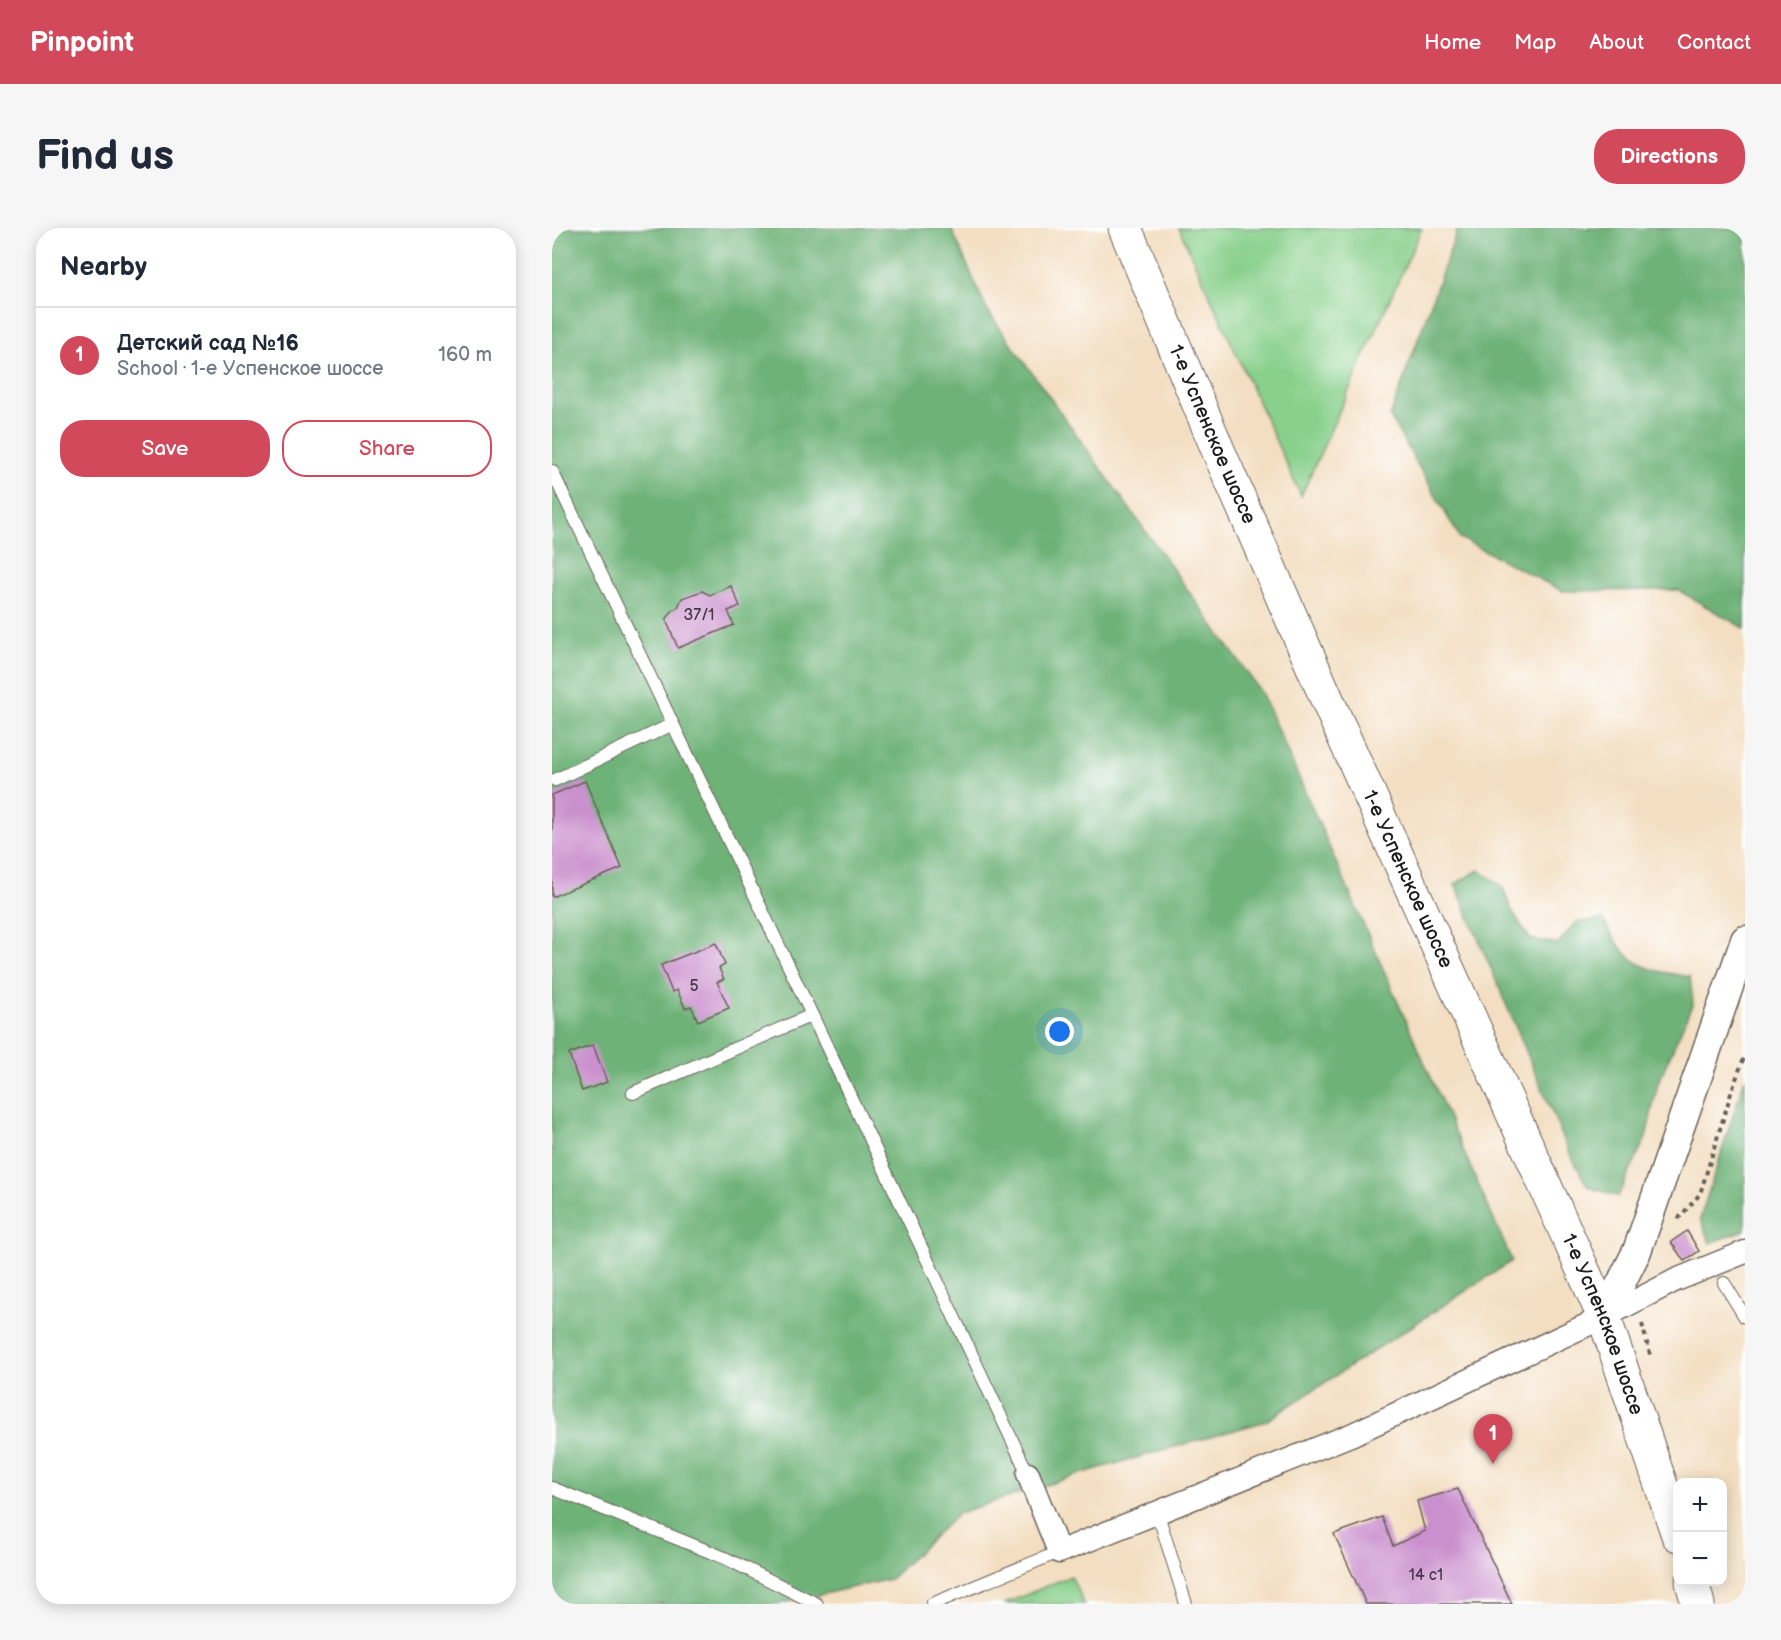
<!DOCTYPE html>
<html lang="en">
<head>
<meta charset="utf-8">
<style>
  body { margin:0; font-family:"Balsamiq Sans",sans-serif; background:#f6f6f7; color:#1f2937 }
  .controls { position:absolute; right:18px; bottom:18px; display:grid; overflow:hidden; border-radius:12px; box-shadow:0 3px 15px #0003 }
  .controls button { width:54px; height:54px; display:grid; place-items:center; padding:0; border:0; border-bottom:2px solid #e0e1e3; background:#fff; color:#1f2937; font:30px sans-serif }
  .you { position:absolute; left:508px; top:804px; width:21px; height:21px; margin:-15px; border:4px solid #fff; border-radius:50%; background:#1a73e8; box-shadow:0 0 0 9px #1a73e833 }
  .badge { display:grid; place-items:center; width:39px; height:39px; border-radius:50%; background:#d1495b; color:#fff; font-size:20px; font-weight:700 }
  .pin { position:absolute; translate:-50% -50px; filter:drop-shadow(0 2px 3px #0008) }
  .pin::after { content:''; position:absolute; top:32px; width:21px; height:18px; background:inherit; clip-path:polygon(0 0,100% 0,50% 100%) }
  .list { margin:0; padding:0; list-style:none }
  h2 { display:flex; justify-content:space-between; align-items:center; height:78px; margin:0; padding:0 24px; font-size:26px }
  h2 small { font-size:20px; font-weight:400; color:#747a83 }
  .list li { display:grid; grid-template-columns:39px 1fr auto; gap:18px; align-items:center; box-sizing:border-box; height:96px; padding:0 24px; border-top:2px solid #e0e1e3 }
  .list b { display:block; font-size:22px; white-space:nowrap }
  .list p { margin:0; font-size:20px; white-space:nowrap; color:#747a83 }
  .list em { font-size:20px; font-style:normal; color:#747a83 }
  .actions { display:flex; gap:12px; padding:18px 24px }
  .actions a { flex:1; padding:14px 0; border:2px solid #d1495b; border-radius:24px; text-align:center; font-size:21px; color:#d1495b }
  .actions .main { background:#d1495b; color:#fff }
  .map { position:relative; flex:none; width:1193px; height:1376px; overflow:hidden; border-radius:24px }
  header { display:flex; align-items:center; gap:36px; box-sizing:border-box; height:84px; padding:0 30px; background:#d1495b; color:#fff }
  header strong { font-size:28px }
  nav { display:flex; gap:33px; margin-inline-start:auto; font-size:21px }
  .intro { display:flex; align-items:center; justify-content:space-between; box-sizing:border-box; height:144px; padding:0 36px }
  h1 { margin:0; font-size:42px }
  .button { padding:15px 27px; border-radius:24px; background:#d1495b; color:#fff; font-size:21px; font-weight:700 }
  main { display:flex; gap:36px; padding:0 36px }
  aside { flex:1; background:#fff; border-radius:24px; box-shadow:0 3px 15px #0003 }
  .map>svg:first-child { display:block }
  .green { fill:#89d08c; stroke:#527654; stroke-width:1.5 }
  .forest { fill:#6eb278; stroke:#45674a; stroke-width:1.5 }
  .building { fill:#ca90cd }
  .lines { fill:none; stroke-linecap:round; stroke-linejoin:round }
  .service-casing { stroke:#676056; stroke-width:14 }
  .minor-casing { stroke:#676056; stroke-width:25 }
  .tertiary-casing { stroke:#676056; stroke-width:31 }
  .secondary-casing { stroke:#676056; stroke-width:35 }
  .path { stroke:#676056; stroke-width:4; stroke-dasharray:4.5 4.5; stroke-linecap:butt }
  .service { stroke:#fff; stroke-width:12 }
  .minor { stroke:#fff; stroke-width:22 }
  .tertiary { stroke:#fff; stroke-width:28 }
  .secondary { stroke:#fff; stroke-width:33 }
  .labels { text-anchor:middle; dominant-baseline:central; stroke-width:4.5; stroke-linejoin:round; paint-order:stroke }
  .number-label { font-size:16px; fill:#483948 }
  .street-label { font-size:20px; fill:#1c1c1c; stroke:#fff }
</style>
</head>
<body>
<header>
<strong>Pinpoint</strong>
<nav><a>Home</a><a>Map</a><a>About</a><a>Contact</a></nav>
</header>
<div class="intro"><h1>Find us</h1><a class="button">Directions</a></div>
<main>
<aside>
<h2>Nearby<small></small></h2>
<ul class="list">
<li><span class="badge">1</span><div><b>Детский сад №16</b><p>School · 1-е Успенское шоссе</p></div><em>160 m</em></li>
</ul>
<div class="actions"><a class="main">Save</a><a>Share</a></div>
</aside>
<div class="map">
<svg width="1193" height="1376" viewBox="0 0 1193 1376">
  <rect width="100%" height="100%" fill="#fff"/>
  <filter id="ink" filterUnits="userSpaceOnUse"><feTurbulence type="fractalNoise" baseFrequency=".0167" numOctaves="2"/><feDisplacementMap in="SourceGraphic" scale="12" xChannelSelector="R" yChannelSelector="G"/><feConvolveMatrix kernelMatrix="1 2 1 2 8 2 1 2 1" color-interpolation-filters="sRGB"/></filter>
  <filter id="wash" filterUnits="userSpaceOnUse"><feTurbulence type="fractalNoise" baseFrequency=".008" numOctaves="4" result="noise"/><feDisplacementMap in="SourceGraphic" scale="24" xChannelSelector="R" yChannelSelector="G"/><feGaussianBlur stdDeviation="1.35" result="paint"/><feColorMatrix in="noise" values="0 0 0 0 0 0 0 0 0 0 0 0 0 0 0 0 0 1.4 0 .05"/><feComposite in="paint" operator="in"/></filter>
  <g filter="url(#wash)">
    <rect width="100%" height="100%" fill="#f3dec1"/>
    <path class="green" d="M 627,0 L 870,0 L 749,268 Z
      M 519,1348 L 532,1376 L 452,1376 Z"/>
    <path class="forest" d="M 0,0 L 399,0 L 435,82 L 709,464 L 960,1033 L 714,1193 L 538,1243 L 407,1285 L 338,1351 L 227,1376 L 0,1376 Z
      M 906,0 L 1193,0 L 1193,401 L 1126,362 L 1010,363 L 908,310 L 838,189 Z
      M 927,642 L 950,658 L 961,685 L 978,711 L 1006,716 L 1023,695 L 1051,691 C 1076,737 1087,741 1138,749 L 1141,775 L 1106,855 L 1094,910 L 1066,968 L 1036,959 L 1017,924 L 903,656 Z
      M 1193,850 L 1193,1002 L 1158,1015 L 1148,991 Z"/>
    <g id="blocks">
      <path class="building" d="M 179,358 L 188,378 L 176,383 L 182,397 L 126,420 L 114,392 L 120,383 L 126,379 L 130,370 L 150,363 L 158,367 Z
        M 33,553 L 70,640 L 0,669 L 0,567 Z
        M 164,715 L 173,737 L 167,740 L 172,751 L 165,754 L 177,780 L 146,793 L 139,778 L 133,780 L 125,762 L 120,764 L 109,737 Z
        M 41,817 L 55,854 L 30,863 L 17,826 Z
        M 1135,1003 L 1147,1023 L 1132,1033 L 1119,1014 Z
        M 906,1261 L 960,1376 L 814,1376 L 782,1306 L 830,1289 L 841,1318 L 873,1303 L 865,1273 Z"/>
    </g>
  </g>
  <g filter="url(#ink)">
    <use href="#blocks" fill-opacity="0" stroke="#676056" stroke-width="1.5"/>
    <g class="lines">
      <g class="service-casing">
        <path id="service" d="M 0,243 L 260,787 L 476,1246
          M 3,552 L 121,496
          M 81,865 L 260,787
          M 1172,1055 L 1193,1089
          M 0,1260 L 173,1330 L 265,1376
          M 605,1283 L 634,1376
          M 380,1376 L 507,1324"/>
      </g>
      <g class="minor-casing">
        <path id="minor" d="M 476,1246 L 507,1324 L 801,1206 L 1052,1089 L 1124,1052 L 1193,1024"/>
      </g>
      <g class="tertiary-casing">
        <path id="tertiary" d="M 1052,1089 L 1085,1023 L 1193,712"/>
      </g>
      <g class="secondary-casing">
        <g id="secondary">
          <path id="s1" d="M 573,0 L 666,222 L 781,485 L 1052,1089 L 1126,1307"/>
          <path d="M 1140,1354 L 1146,1376"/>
        </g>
      </g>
      <path class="path" d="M 1126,991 L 1148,966 L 1180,862 L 1193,827
        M 1090,1096 L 1099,1130"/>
      <use href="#service" class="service"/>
      <use href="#minor" class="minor"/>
      <use href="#tertiary" class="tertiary"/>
      <use href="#secondary" class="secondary"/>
    </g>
  </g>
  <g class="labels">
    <g class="number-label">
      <text x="147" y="387">37/1</text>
      <text x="142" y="758">5</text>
      <text x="874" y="1347">14 с1</text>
    </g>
    <g class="street-label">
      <text stroke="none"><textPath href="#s1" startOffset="224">1-е Успенское шоссе</textPath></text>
      <text stroke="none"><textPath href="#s1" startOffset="710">1-е Успенское шоссе</textPath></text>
      <text stroke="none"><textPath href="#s1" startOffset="1196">1-е Успенское шоссе</textPath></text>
    </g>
  </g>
</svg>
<div class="controls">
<button>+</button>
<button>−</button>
</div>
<div class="you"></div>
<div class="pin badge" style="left:941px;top:1236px">1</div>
</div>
</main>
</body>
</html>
